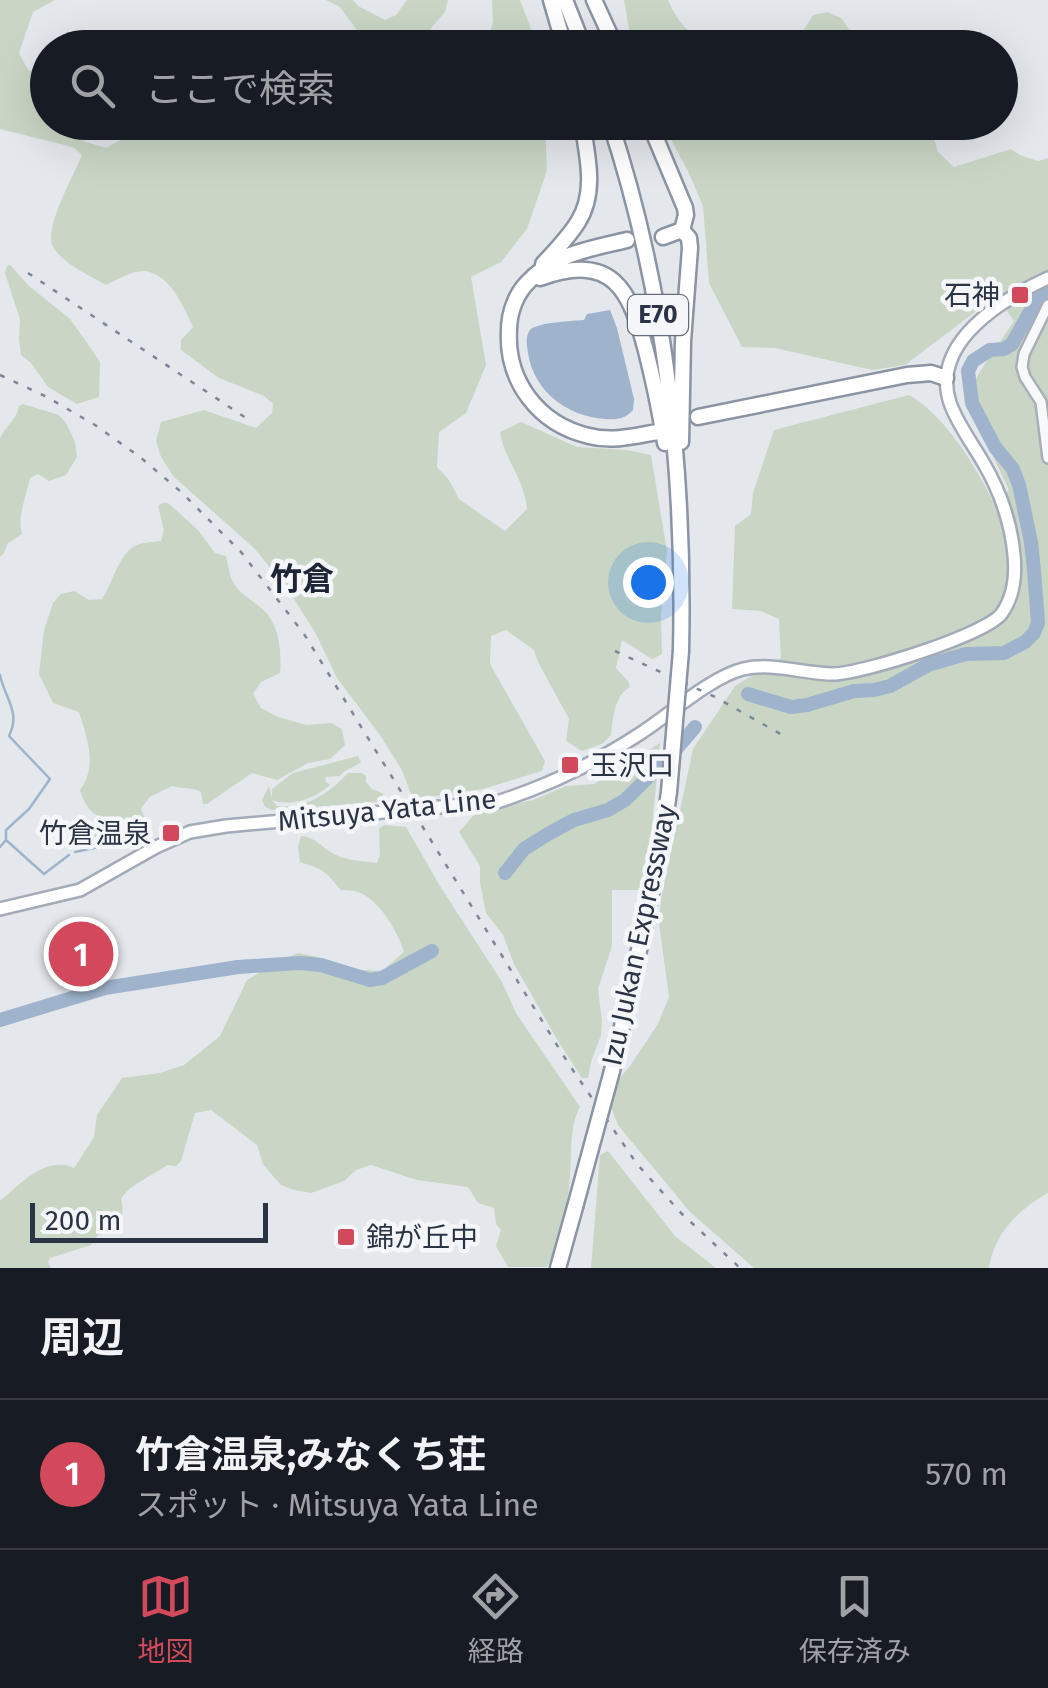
<!DOCTYPE html>
<html lang="ja">
<head>
<meta charset="utf-8">
<style>
  body { margin:0; font-family:"Fira Sans","Noto Sans JP",sans-serif; background:#20242c; color:#f1f3f6 }
  .scale { position:absolute; left:30px; bottom:25px; width:238px; box-sizing:border-box; padding-left:10px; border:5px solid #2b3445; border-top:0; font-size:28px; line-height:35px; white-space:nowrap; color:#2b3445; -webkit-text-stroke:8px #f4f6f9; paint-order:stroke }
  .you { position:absolute; left:648px; top:582px; width:35px; height:35px; margin:-25px; border:8px solid #fff; border-radius:50%; background:#1a73e8; box-shadow:0 0 0 15px #1a73e833 }
  .badge { display:grid; place-items:center; width:65px; height:65px; border-radius:50%; background:#d1495b; color:#fff; font-size:32px; font-weight:700 }
  .pin { position:absolute; translate:-50% -50%; border:5px solid #fff; box-shadow:0 2px 10px #0006 }
  .list { margin:0; padding:0; list-style:none }
  h2 { display:flex; justify-content:space-between; align-items:center; height:130px; margin:0; padding:0 40px; font-size:42px }
  h2 small { font-size:32px; font-weight:400; color:#9ea1a6 }
  .list li { display:grid; grid-template-columns:65px 1fr auto; gap:30px; align-items:center; box-sizing:border-box; height:150px; padding:0 40px; border-top:2px solid #363941 }
  .list b { display:block; font-size:38px; white-space:nowrap }
  .list p { margin:0; font-size:32px; white-space:nowrap; color:#9ea1a6 }
  .list em { font-size:32px; font-style:normal; color:#9ea1a6 }
  .icon { flex:none; width:55px; height:55px; fill:none; stroke:currentColor; stroke-width:2; stroke-linecap:round; stroke-linejoin:round }
  .map { position:relative; flex:none; width:1048px; height:1268px; overflow:hidden }
  .search { position:absolute; background:#171b24; box-shadow:0 10px 40px #0002; left:30px; right:30px; top:30px; height:110px; display:flex; align-items:center; gap:25px; box-sizing:border-box; padding:0 35px; border-radius:55px; color:#9ea1a6; font-size:38px }
  .sheet { height:280px; background:#171b24 }
  nav { display:flex; justify-content:space-around; align-items:center; box-sizing:border-box; height:140px; border-top:2px solid #363941; background:#171b24; font-size:28px; color:#9ea1a6 }
  nav a { display:grid; justify-items:center; gap:5px }
  nav .on { color:#d1495b }
  .map>svg:first-child { display:block }
  .green { fill:#c9d6c5 }
  .water { fill:#9fb4cc }
  .lines { fill:none; stroke-linecap:round; stroke-linejoin:round }
  .stream { stroke:#9fb4cc; stroke-width:2.5 }
  .river { stroke:#9fb4cc; stroke-width:14 }
  .minor-casing { stroke:#a9aeb7; stroke-width:14 }
  .major-casing { stroke:#a3abb8; stroke-width:16 }
  .highway-casing { stroke:#8b94a3; stroke-width:19 }
  .minor { stroke:#f7f8fa; stroke-width:9 }
  .major { stroke:#fff; stroke-width:11 }
  .highway { stroke:#fff; stroke-width:14 }
  .rail { stroke:#7d8696; stroke-width:2.5; stroke-dasharray:5 10; stroke-linecap:butt }
  .highway-bridge-casing { stroke:#8b94a3; stroke-width:19; stroke-linecap:butt }
  .highway-bridge { stroke:#fff; stroke-width:14 }
  .poi-dot { fill:#d1495b; stroke:#f4f6f9; stroke-width:4 }
  .labels { text-anchor:middle; dominant-baseline:central; stroke-width:9; stroke-linejoin:round; paint-order:stroke }
  .shield { fill:#f4f6f9; stroke:#676e7b; stroke-width:2.5 }
  .shield-label { font-size:25px; font-weight:bold; fill:#2b3445 }
  .poi-label { font-size:28px; fill:#2b3445; stroke:#f4f6f9; text-anchor:end }
  .street-label { font-size:28px; fill:#2b3445; stroke:#f4f6f9 }
  .quarter-label { font-size:32px; font-weight:bold; fill:#1d2536; stroke:#f4f6f9 }
</style>
</head>
<body>
<div class="map">
<svg width="1048" height="1268" viewBox="0 0 1048 1268">
  <rect width="100%" height="100%" fill="#e4e7ec"/>
  <path class="green" d="M 0,0 L 55,0 L 33,12 L 19,53 L 28,70 L 47,73 L 48,122 L 82,123 L 83,141 L 106,148 L 152,123 L 247,123 L 264,134 L 298,122 L 545,123 L 547,170 L 527,229 L 501,262 L 471,277 L 486,365 L 466,413 L 439,432 L 437,467 L 449,480 L 459,499 L 505,531 L 527,509 C 524,477 505,462 500,432 L 521,422 L 577,447 L 627,450 L 651,455 L 667,551 L 661,616 L 662,654 L 652,659 L 622,640 L 616,668 L 628,681 L 630,687 C 614,696 613,718 611,735 L 602,744 L 582,751 L 566,741 L 569,719 L 538,662 L 534,650 L 506,630 L 491,636 L 490,664 L 545,761 L 542,771 L 483,789 L 416,799 L 410,792 L 402,770 L 380,735 L 337,678 L 316,634 L 289,591 L 254,548 L 174,477 L 161,457 L 156,441 L 161,422 L 204,410 L 256,428 L 272,413 L 273,404 L 264,396 L 219,378 L 181,350 L 181,340 L 193,327 C 184,307 170,274 145,271 C 132,270 117,280 106,285 C 89,275 63,264 53,247 C 43,229 74,175 82,155 L 73,147 L 0,129 Z
    M 326,0 L 353,0 L 358,6 L 385,20 L 396,15 L 407,0 L 448,0 L 445,12 L 432,27 L 424,47 L 395,47 L 381,39 L 359,33 L 340,7 Z
    M 492,0 L 520,0 L 538,47 L 486,47 L 493,22 Z
    M 624,0 L 668,0 C 681,29 689,32 715,47 L 632,47 Z
    M 828,12 L 841,18 L 855,38 L 875,47 L 793,47 L 813,15 Z
    M 662,123 L 930,123 L 938,152 L 954,167 L 1011,149 L 1020,155 L 1038,161 L 1048,158 L 1048,1193 C 1019,1209 994,1233 989,1268 L 754,1268 L 690,1212 L 618,1125 L 609,1103 L 615,1084 L 630,1066 L 658,1024 L 669,997 L 659,923 L 661,899 L 693,749 L 735,686 L 781,658 L 779,619 L 761,611 L 732,609 L 735,526 L 751,514 L 753,493 L 774,430 L 909,395 C 946,416 975,466 994,503 L 1009,490 L 965,398 L 981,370 L 1014,321 L 996,296 L 905,365 L 872,370 L 775,348 L 742,347 L 709,283 L 703,206 L 688,171 Z
    M 10,265 L 29,286 L 70,319 L 83,337 L 100,362 L 99,397 L 77,404 L 48,387 L 31,363 L 21,355 L 19,339 L 20,319 L 5,273 L 7,266 Z
    M 23,404 L 59,415 L 66,423 L 75,442 L 77,457 L 66,475 L 49,481 L 38,474 L 30,478 C 26,497 17,517 22,534 L 8,543 L 4,553 L 0,557 L 0,438 C 6,425 16,421 19,406 Z
    M 162,503 L 168,503 L 198,530 L 215,553 L 226,556 C 228,564 229,573 232,580 C 238,593 249,598 260,607 C 279,621 282,651 280,673 L 261,682 L 253,694 L 261,708 L 278,717 L 306,725 L 331,723 L 342,729 L 345,745 L 330,759 L 308,763 L 277,780 L 252,773 L 207,804 L 203,804 L 201,792 C 193,787 182,789 172,786 L 150,797 L 141,808 L 144,817 C 129,828 129,824 114,830 C 102,835 91,844 77,848 L 77,843 L 98,824 L 97,815 C 89,812 82,799 80,790 C 98,766 87,738 79,712 L 53,703 L 39,674 L 44,630 L 53,603 L 61,594 L 74,591 L 89,600 L 102,599 C 113,583 119,552 137,545 C 144,542 154,542 161,541 L 164,530 L 158,506 Z
    M 660,743 L 646,890 L 612,890 L 612,946 L 598,989 L 602,1021 L 601,1035 L 591,1062 L 588,1078 L 582,1078 L 558,1041 L 514,964 L 503,935 L 486,913 L 480,883 L 480,866 L 459,832 L 473,816 L 486,810 L 533,800 L 566,786 L 594,784 Z
    M 358,756 L 361,762 C 353,769 345,768 340,776 L 326,777 L 325,781 L 330,785 C 314,799 291,807 272,800 L 277,806 C 307,809 329,793 348,773 L 362,773 L 366,776 L 366,782 L 372,789 L 384,794 L 377,802 L 272,810 L 265,807 L 262,800 L 269,786 L 272,799 L 272,789 L 293,773 Z
    M 385,825 L 406,827 L 440,886 L 502,982 L 516,1013 L 580,1107 C 569,1127 572,1154 570,1176 C 568,1208 562,1239 547,1267 L 508,1267 L 496,1246 L 501,1230 L 496,1224 L 494,1208 L 478,1203 L 468,1187 L 417,1180 L 371,1165 L 356,1170 L 344,1181 L 311,1193 L 294,1190 L 281,1185 L 273,1176 L 263,1164 L 257,1145 L 211,1110 L 195,1113 L 181,1161 L 176,1166 L 167,1165 C 151,1177 130,1184 121,1199 C 126,1219 118,1232 98,1235 L 91,1245 L 50,1258 L 48,1262 L 51,1268 L 0,1268 L 0,1201 C 20,1184 46,1155 74,1168 L 94,1137 L 97,1115 L 122,1078 L 160,1073 L 184,1065 L 220,1036 L 247,980 L 286,958 L 298,953 L 318,957 L 345,969 L 382,971 L 404,952 C 398,932 379,899 358,892 C 353,890 347,891 341,890 C 325,871 325,870 300,862 L 298,847 L 301,836 C 316,837 323,849 336,855 C 349,861 364,861 377,863 L 380,855 L 379,828 Z
    M 608,1151 L 675,1236 L 716,1268 L 591,1268 L 600,1155 Z"/>
  <path class="water" d="M 610,310 L 617,328 L 634,399 L 633,410 C 625,419 617,420 605,419 C 567,416 534,392 528,353 C 527,346 525,336 530,330 C 538,322 573,321 584,320 L 587,314 Z"/>
  <g class="lines">
    <path class="stream" d="M 0,675 C 5,699 21,712 9,736 L 50,779 L 29,809 L 6,830 L 6,840 L 0,847
      M 6,840 L 44,874 L 69,855
      M 75,852 L 113,844 L 133,835 L 145,835"/>
    <path class="river" d="M 748,694 L 791,707 L 807,705 L 854,691 L 874,690 L 890,686 L 928,665 L 966,654 L 1004,653 L 1025,642 L 1034,633 L 1038,623 L 1034,570 L 1031,542 L 1019,485 L 1013,469 L 995,447 L 972,403 L 968,371 L 973,361 L 990,350 L 1004,349 L 1012,344 L 1037,299 L 1048,291
      M 505,873 L 524,849 L 548,834 L 574,820 L 608,810 L 625,800 L 673,753 L 695,727
      M 0,1020 L 105,988 L 238,967 L 300,963 L 321,965 L 370,980 L 382,978 L 432,951"/>
    <g class="minor-casing">
      <path id="minor" d="M 1048,305 L 1024,354 L 1022,367 L 1025,377 L 1041,402 L 1048,458"/>
    </g>
    <g class="major-casing">
      <path id="major" d="M 0,909 L 80,890 L 156,847 L 190,832 L 226,826 L 497,802 C 547,786 597,762 641,733 C 669,715 711,677 743,669 C 772,662 804,674 833,674 C 861,674 988,634 1002,613 C 1014,596 1016,575 1014,555 C 1011,522 1000,491 983,462 C 972,443 958,425 950,403 C 930,342 1003,299 1048,278"/>
    </g>
    <g class="highway-casing">
      <path id="highway" d="M 551,0 L 565,48
        M 565,0 L 584,48
        M 594,0 L 616,48
        M 610,122 C 666,292 685,473 681,651
        M 649,122 L 685,208 L 686,215 L 682,230 L 689,238 L 690,248 L 683,341 L 681,442
        M 663,237 L 682,230
        M 627,240 C 593,248 554,254 529,281 C 516,293 509,313 509,330 C 506,381 538,424 589,436 C 612,442 635,436 657,432
        M 543,264 C 555,251 568,238 578,222 C 597,192 587,155 582,122
        M 540,278 C 612,252 630,289 646,351 C 654,382 660,412 665,443
        M 698,417 L 907,375 L 931,373 L 946,378
        M 612,1071 L 641,941
        M 558,1268 L 575,1207"/>
    </g>
    <use href="#minor" class="minor"/>
    <use href="#major" class="major"/>
    <use href="#highway" class="highway"/>
    <path class="rail" d="M 28,273 L 249,420
      M 0,375 L 45,396 L 95,425 L 140,457 L 180,491 L 241,552 L 304,634 L 568,1063 L 637,1164 L 681,1213 L 740,1268
      M 615,651 L 715,697 L 784,736"/>
    <g class="highway-bridge-casing">
      <path id="highway-bridge" d="M 641,941 L 662,841 L 669,792 L 681,651
        M 575,1207 L 612,1071"/>
    </g>
    <use href="#highway-bridge" class="highway-bridge"/>
  </g>
  <g class="poi-dot">
    <rect x="1010" y="285" width="20" height="20" rx="5"/>
    <rect x="560" y="755" width="20" height="20" rx="5"/>
    <rect x="161" y="823" width="20" height="20" rx="5"/>
    <rect x="336" y="1227" width="20" height="20" rx="5"/>
  </g>
  <g class="labels">
    <rect class="shield" x="628" y="295" width="60" height="40" rx="8"/>
    <g class="shield-label">
      <text x="658" y="315">E70</text>
    </g>
    <g class="poi-label">
      <text x="1000" y="295">石神</text>
      <text x="590" y="765" text-anchor="start">玉沢口</text>
      <text x="151" y="833">竹倉温泉</text>
      <text x="366" y="1237" text-anchor="start">錦が丘中</text>
    </g>
    <g class="street-label">
      <text transform="translate(387 810) rotate(-6)">Mitsuya Yata Line</text>
      <text transform="translate(639 935) rotate(-78)">Izu Jukan Expressway</text>
    </g>
    <g class="quarter-label">
      <text x="302" y="579">竹倉</text>
    </g>
  </g>
</svg>
<div class="scale">200 m</div>
<div class="you"></div>
<div class="pin badge" style="left:81px;top:954px">1</div>
<div class="search"><svg class="icon" aria-label="search" viewBox="0 0 24 24"><circle cx="10" cy="10" r="6"/><path d="M15 15l6 6"/></svg>ここで検索</div>
</div>
<section class="sheet">
<h2>周辺<small></small></h2>
<ul class="list">
<li><span class="badge">1</span><div><b>竹倉温泉;みなくち荘</b><p>スポット · Mitsuya Yata Line</p></div><em>570 m</em></li>
</ul>
</section>
<nav>
<a class="on"><svg class="icon" aria-label="map" viewBox="0 0 24 24"><path d="M3 6l6-2 6 2 6-2v14l-6 2-6-2-6 2zM9 4v14M15 6v14"/></svg>地図</a>
<a><svg class="icon" aria-label="directions" viewBox="0 0 24 24"><path d="M12 3l9 9-9 9-9-9zM9 14v-3h6M13 9l2 2-2 2"/></svg>経路</a>
<a><svg class="icon" aria-label="saved" viewBox="0 0 24 24"><path d="M7 4h10v16l-5-4-5 4z"/></svg>保存済み</a>
</nav>
</body>
</html>
